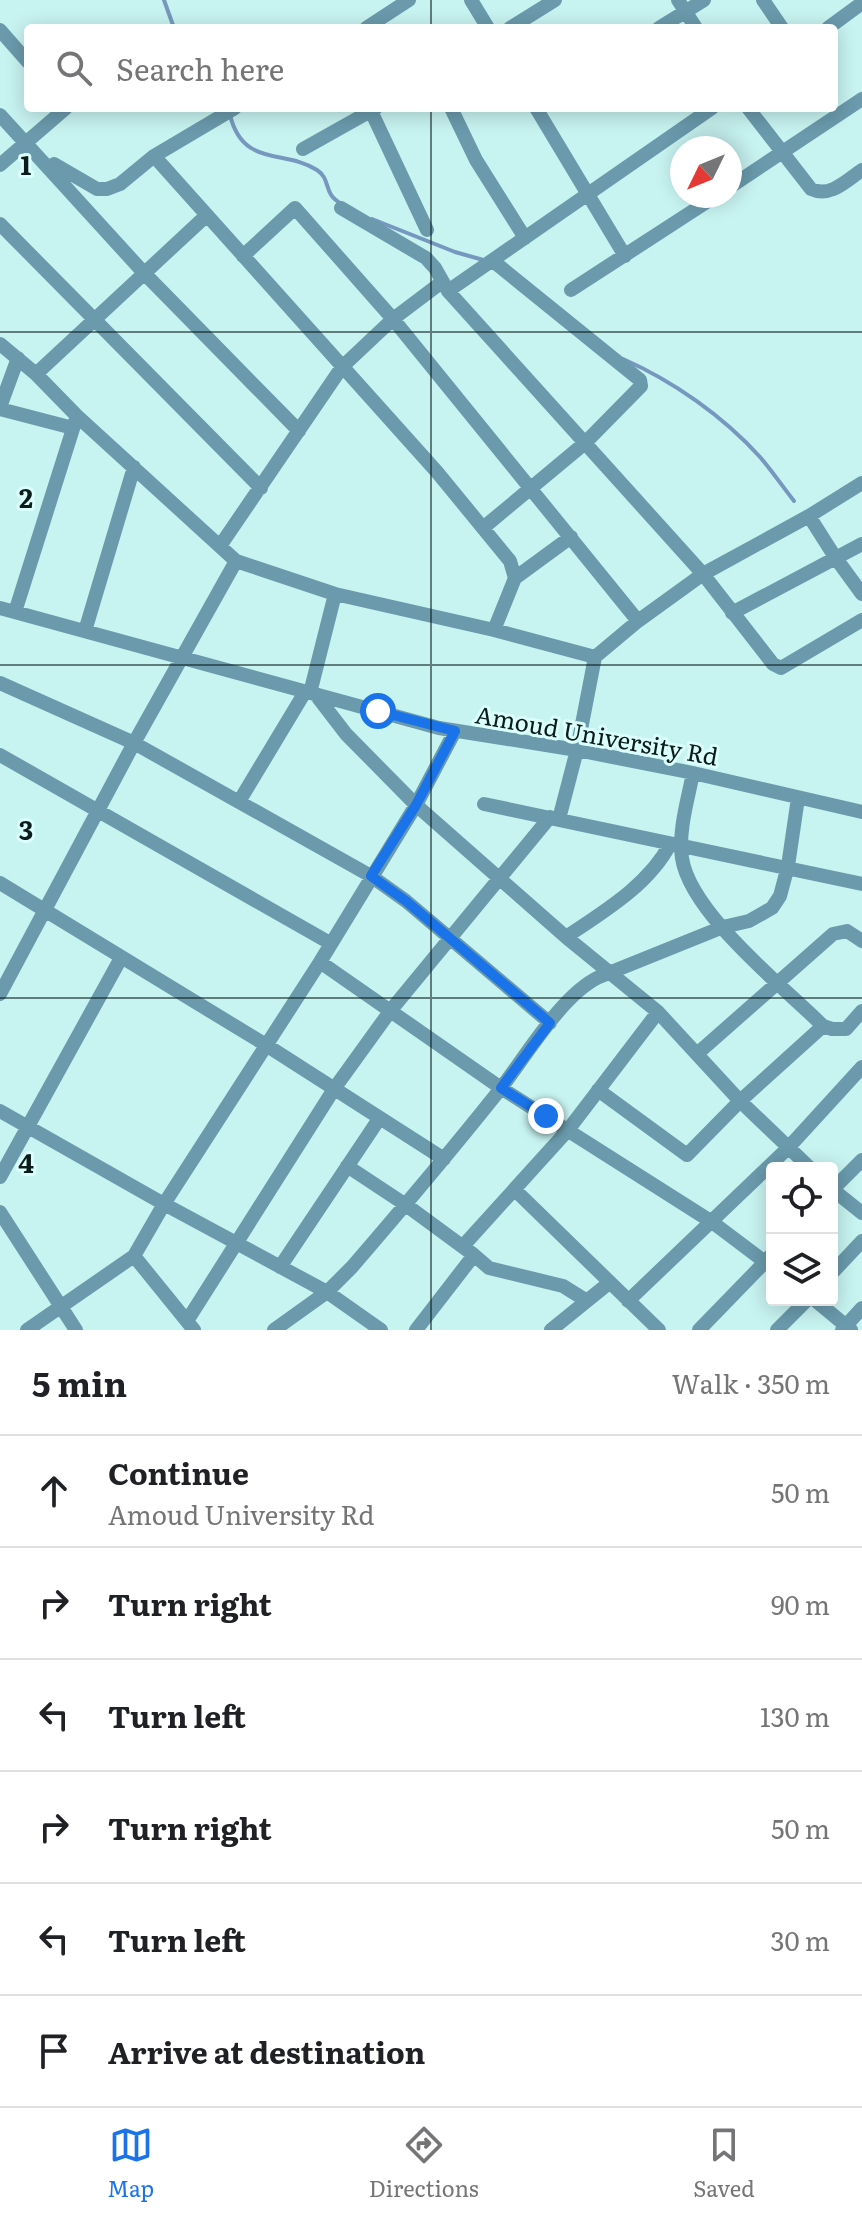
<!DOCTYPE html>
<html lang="en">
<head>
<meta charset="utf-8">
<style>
  body { margin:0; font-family:Literata,serif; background:#f2f2f2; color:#202124 }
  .controls { position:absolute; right:24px; bottom:24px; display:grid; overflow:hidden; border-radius:8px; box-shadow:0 4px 20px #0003 }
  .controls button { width:72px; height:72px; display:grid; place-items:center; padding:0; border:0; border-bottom:2px solid #e0e0e0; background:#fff; color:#202124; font:40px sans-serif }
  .compass { position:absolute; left:670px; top:136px; width:72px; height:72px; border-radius:50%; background:#fff; box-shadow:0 4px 20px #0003; rotate:227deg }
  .stop { position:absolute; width:24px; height:24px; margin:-18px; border:6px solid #1a73e8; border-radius:50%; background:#fff }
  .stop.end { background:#1a73e8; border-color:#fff; box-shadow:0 2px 8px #0008 }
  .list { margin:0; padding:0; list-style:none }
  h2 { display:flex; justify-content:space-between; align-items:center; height:104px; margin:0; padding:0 32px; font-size:34px }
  h2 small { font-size:26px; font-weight:400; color:#757577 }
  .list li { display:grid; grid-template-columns:52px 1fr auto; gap:24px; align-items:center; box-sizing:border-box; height:112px; padding:0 32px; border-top:2px solid #e0e0e0 }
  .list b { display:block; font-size:30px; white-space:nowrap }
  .list p { margin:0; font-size:26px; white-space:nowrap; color:#757577 }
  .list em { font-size:26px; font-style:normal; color:#757577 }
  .icon { flex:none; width:44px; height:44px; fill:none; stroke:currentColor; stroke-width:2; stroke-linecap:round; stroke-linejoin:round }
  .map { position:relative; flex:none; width:862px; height:1330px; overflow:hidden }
  .search { position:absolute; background:#fff; box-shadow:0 4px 20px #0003; left:24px; right:24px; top:24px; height:88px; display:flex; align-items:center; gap:20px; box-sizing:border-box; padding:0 28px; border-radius:8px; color:#757577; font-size:30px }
  .sheet { height:776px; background:#fff }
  nav { display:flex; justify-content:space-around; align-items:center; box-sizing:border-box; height:112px; border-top:2px solid #e0e0e0; background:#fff; font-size:22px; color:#757577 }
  nav a { display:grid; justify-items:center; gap:4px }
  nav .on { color:#1a73e8 }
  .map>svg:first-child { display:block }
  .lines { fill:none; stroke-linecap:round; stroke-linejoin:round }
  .stream { stroke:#7698be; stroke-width:4 }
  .minor { stroke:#6a9aac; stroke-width:14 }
  .route { stroke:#1a73e8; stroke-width:10 }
  .grid { fill:none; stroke:#0b1c1b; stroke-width:2; stroke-opacity:0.55 }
  .labels { text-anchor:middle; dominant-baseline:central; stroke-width:6; stroke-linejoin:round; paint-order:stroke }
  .street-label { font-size:24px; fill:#0b1c1b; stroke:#dbfffd }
  .grid-label { font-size:26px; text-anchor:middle; font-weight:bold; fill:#0b1c1b; stroke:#dbfffd; stroke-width:6; stroke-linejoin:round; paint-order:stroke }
</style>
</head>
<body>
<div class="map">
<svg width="862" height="1330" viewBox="0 0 862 1330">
  <rect width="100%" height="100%" fill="#c7f3f1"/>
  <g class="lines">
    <path class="stream" d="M 164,0 L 174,28
      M 230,115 C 243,168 285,149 317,170 C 332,180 322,194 342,204
      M 372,219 L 455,252 L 487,261
      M 623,359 C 673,381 723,416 760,457 C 772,471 783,487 794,501"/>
    <path class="minor" d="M 471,0 L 488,28
      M 678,0 L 696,28
      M 763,0 L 782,28
      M 366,28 L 409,0
      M 510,28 L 555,0
      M 659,28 L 704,0
      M 828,28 L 862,3
      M 0,30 L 28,62
      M 451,108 L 476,160 L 525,238
      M 536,108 L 625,256
      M 748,108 L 811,189 C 830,198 846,181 862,170
      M 371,111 L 427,230
      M 0,115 L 144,273 L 299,431
      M 303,149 L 376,108
      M 154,156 L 437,472 L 510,561 L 515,578
      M 54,164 L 97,189 L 107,189 L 120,184 L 154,156 L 235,108
      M 0,165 L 66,108
      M 730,187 L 862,99
      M 341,208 L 426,258 L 435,268 L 448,291 L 703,574 L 773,664 L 781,668 L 862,620
      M 0,224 L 261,488
      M 243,256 L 295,208 L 393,319 L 638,621
      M 571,290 L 716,196
      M 448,291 L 712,108
      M 0,344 L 36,374 L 77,416 L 236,561 L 335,594 L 494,630 L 595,657
      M 36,374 L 207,215
      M 0,407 L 18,358
      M 0,409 L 73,428
      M 809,516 L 835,557 L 862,594
      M 483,528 L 585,443 L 641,386 L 640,380 L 493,261
      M 220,546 L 342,367 L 393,319 L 442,282
      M 0,608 L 439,728 L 577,750 L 693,773 L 862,812
      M 15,612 L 77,416
      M 732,613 L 862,544
      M 494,630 L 515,578 L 571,537
      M 85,631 L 134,467
      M 0,683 L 134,743 L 371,876 L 406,901 L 550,1023
      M 310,693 L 335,594
      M 316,695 L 346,734 L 416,805 L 566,937 L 658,1012 L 740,1101 L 810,1168
      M 0,755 L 330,943
      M 693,773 C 688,799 678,831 682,858 C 690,913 784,987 823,1026 L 832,1029 L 846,1029 L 862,1011
      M 240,800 L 305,692
      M 484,804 L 862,884
      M 559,819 L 577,750 L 595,657 L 638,621 L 703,574 L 809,516 L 862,483
      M 0,883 L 266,1045 L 444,1159
      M 566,937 C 603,912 649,885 670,844
      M 320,962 L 501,1088 L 712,1222 L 765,1262 L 772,1254
      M 0,994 L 134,743 L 236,561
      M 698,1053 L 833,934 L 847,931 L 862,941
      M 598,1090 L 687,1155 L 740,1101 L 823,1026
      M 0,1111 L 164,1204 L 327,1292 L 381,1330
      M 347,1166 L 406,1205 L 474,1255 L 416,1330
      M 0,1177 L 121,958
      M 832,1189 L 862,1213
      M 515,1190 L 659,1330
      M 832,1190 L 862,1160
      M 0,1212 L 76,1330
      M 463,1246 L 568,1130 L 658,1012
      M 474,1255 L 489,1268 L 563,1286 L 587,1301
      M 134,1256 L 194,1330
      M 280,1267 L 379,1119
      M 832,1273 L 862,1241
      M 815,1300 L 851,1330
      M 628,1301 L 788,1148 L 862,1067
      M 187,1321 L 334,1089 L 391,1010 L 550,817
      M 27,1330 L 134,1256 L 164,1204 L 320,962 L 416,805 L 455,731
      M 274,1330 L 327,1292 L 352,1267 C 402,1209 451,1151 498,1092 C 525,1058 561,995 599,977 L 723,927 L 749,921 L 772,908 L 780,896 L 788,866 L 798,798
      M 551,1330 L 609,1283
      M 699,1330 L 765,1262 L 772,1267
      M 777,1330 L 807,1300
      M 842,1330 L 862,1308"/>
  </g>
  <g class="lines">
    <path class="route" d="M 378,711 L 455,731 L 416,805 L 371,876 L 406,901 L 550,1023 L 501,1088 L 546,1116"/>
  </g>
  <path class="grid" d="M 431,0 L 431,28M 431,108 L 431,1330M 0,332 L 862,332M 0,665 L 862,665M 0,998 L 862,998"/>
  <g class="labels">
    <g class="street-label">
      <text transform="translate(597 734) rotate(10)">Amoud University Rd</text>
    </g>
  </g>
  <g class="grid-label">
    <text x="26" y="175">1</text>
    <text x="26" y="508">2</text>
    <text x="26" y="840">3</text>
    <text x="26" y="1173">4</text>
  </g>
</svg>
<div class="controls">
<button><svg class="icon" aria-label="locate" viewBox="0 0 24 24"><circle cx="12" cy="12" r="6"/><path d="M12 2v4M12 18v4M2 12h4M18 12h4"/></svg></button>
<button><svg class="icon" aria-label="layers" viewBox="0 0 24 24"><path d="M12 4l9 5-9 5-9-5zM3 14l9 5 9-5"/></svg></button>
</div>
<svg class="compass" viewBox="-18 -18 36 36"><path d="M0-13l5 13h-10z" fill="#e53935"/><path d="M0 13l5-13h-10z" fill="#757577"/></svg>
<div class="stop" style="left:378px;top:711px"></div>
<div class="stop end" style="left:546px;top:1116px"></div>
<div class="search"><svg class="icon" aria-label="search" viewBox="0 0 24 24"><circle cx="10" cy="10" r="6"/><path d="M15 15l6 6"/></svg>Search here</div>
</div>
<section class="sheet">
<h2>5 min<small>Walk · 350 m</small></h2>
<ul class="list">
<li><svg class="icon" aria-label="ahead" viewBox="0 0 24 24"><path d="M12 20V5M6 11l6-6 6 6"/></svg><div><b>Continue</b><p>Amoud University Rd</p></div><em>50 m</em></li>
<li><svg class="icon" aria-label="right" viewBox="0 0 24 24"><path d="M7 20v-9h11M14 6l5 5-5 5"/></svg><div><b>Turn right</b></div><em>90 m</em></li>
<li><svg class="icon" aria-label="left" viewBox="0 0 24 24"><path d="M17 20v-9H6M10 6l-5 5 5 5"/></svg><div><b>Turn left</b></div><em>130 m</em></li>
<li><svg class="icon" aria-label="right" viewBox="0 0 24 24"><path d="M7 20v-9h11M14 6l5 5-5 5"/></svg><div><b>Turn right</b></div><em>50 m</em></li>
<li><svg class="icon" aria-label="left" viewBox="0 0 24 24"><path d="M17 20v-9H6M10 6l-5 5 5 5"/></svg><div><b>Turn left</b></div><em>30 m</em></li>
<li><svg class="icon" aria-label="arrive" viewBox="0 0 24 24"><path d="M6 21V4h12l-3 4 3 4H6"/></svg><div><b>Arrive at destination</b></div></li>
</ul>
</section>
<nav>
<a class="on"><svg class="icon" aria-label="map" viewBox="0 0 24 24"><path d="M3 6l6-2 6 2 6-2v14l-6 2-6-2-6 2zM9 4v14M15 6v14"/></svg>Map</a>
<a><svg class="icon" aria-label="directions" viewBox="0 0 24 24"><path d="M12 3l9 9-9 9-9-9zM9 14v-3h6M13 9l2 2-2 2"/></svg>Directions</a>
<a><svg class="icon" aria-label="saved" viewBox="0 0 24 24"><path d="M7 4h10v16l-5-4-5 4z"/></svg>Saved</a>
</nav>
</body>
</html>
